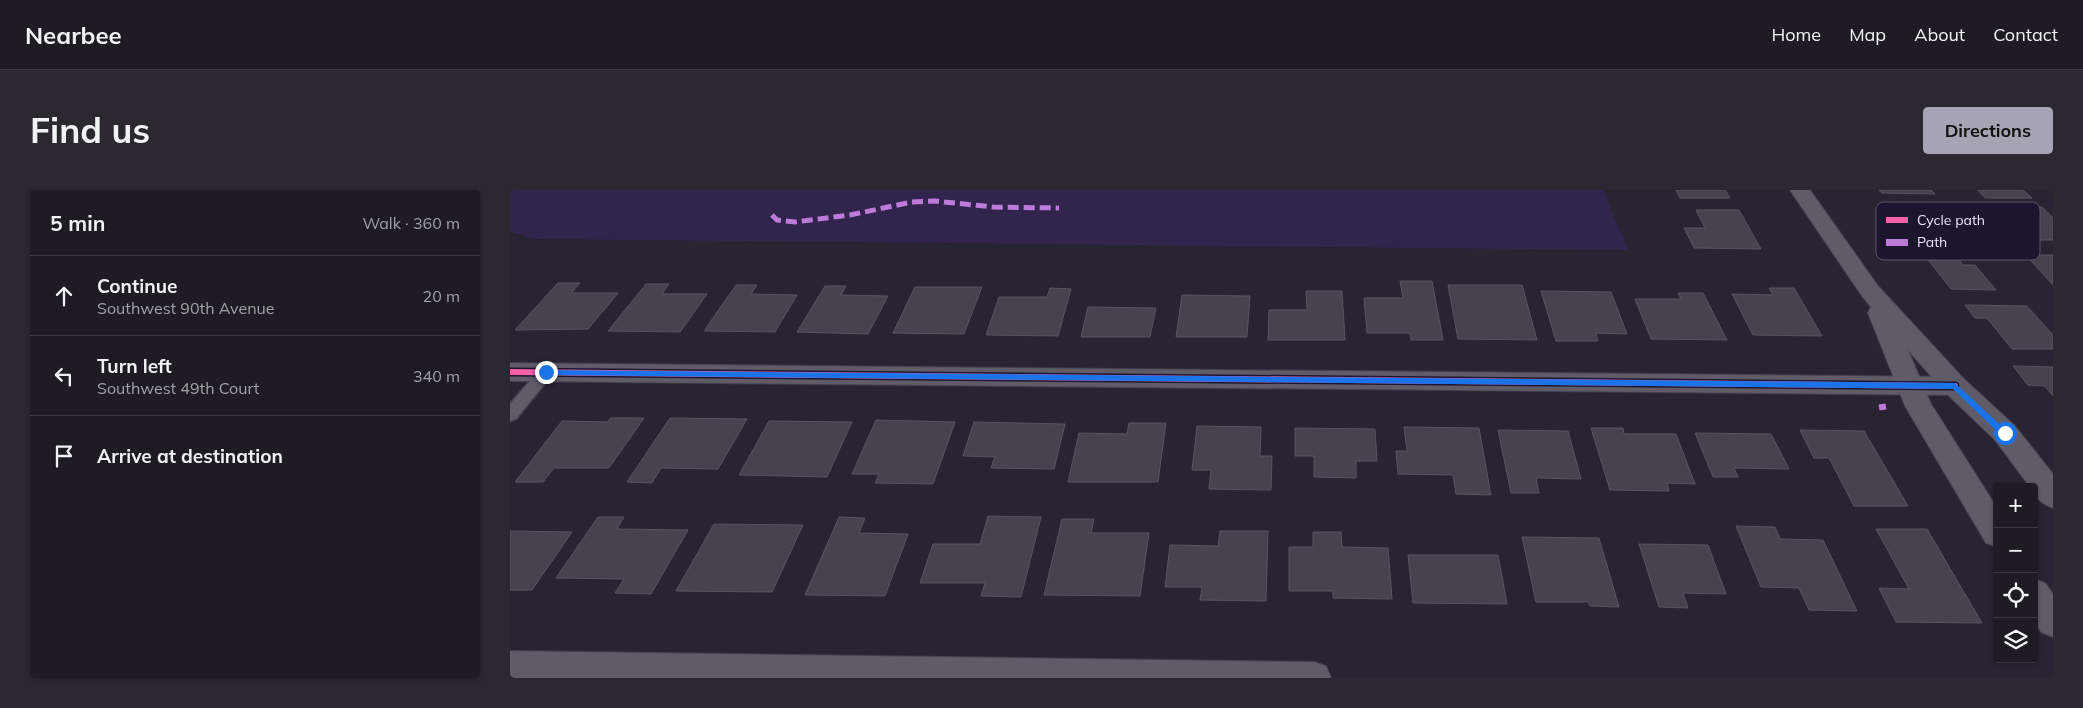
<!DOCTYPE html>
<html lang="en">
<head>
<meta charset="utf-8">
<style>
  body { margin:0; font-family:Mulish,sans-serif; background:#2b2832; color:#f1f3f6 }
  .controls { position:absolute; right:15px; bottom:15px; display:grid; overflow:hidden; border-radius:5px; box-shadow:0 1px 4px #0004 }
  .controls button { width:45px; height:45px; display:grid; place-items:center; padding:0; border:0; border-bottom:1px solid #3c3942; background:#1e1b25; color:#f1f3f6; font:25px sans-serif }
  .stop { position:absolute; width:15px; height:15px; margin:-11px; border:4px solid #1a73e8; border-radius:50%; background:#fff }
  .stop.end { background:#1a73e8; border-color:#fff; box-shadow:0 1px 5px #0008 }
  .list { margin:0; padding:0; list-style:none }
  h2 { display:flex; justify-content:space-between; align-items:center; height:65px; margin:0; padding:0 20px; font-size:21px }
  h2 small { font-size:16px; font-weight:400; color:#a1a1a7 }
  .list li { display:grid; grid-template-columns:32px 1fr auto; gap:15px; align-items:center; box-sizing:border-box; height:80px; padding:0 20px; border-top:1px solid #3c3942 }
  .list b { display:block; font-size:19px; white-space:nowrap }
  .list p { margin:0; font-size:16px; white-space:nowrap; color:#a1a1a7 }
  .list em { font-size:16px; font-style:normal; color:#a1a1a7 }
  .icon { flex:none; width:28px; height:28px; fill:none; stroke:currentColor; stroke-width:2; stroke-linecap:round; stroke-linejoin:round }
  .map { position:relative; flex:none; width:1543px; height:488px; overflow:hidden; border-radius:5px }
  header { display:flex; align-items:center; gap:30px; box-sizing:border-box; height:70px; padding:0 25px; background:#1e1b25; border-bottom:1px solid #3c3942 }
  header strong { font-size:24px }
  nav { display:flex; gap:28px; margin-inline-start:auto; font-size:18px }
  .intro { display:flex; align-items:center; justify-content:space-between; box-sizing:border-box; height:120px; padding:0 30px }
  h1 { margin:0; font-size:35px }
  .button { padding:12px 22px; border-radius:5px; background:#a6a3b2; color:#111; font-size:18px; font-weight:700 }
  main { display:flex; gap:30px; padding:0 30px }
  aside { flex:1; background:#1e1b25; border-radius:5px; box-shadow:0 1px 4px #0004 }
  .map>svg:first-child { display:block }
  .green { fill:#31254d }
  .building { fill:#46424e; stroke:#585560 }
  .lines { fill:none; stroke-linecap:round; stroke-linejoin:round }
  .service-casing { stroke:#44414e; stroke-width:3 }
  .minor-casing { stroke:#44414e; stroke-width:2 }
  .tertiary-casing { stroke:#44414e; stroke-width:2 }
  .service { fill:#5f5c68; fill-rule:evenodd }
  .minor { fill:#5f5c68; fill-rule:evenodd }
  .tertiary { fill:#5f5c68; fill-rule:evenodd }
  .quiet-far1 { stroke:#bd7bd9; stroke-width:5; stroke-dasharray:11 5; stroke-linecap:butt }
  .quiet { stroke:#bd7bd9; stroke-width:7; stroke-dasharray:14 7; stroke-linecap:butt }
  .cycleway-casing { stroke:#1c152d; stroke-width:9 }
  .cycleway { stroke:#f560ab; stroke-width:6 }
  .route { fill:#1a73e8 }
  .key { fill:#1c152d; stroke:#5a546a; stroke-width:1 }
  .key-label { font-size:14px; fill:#eae7f8 }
</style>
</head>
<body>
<header>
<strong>Nearbee</strong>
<nav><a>Home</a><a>Map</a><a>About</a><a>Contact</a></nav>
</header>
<div class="intro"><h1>Find us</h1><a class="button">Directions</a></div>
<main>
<aside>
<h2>5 min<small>Walk · 360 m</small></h2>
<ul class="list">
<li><svg class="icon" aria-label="ahead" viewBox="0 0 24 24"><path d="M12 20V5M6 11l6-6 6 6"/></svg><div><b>Continue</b><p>Southwest 90th Avenue</p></div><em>20 m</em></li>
<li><svg class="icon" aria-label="left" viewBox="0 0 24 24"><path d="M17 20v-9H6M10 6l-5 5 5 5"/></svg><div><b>Turn left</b><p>Southwest 49th Court</p></div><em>340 m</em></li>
<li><svg class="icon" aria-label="arrive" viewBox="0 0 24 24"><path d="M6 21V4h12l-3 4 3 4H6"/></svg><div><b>Arrive at destination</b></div></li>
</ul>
</aside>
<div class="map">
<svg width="1543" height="488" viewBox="0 0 1543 488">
  <rect width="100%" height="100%" fill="#282431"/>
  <path class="green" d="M 0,0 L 1093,0 L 1118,60 L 26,49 L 0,42 Z"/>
  <path class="building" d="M 1166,0 L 1215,0 L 1220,8 L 1170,8 Z
    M 1369,0 L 1421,0 L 1425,4 L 1372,3 Z
    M 1468,0 L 1513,0 L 1522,8 L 1475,8 Z
    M 1481,16 L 1532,17 L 1543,28 L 1543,50 L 1527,50 L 1513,35 L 1498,35 Z
    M 1186,20 L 1229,20 L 1251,59 L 1184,58 L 1174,38 L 1195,38 Z
    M 1413,63 L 1444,63 L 1453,75 L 1465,75 L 1486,100 L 1441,99 Z
    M 1516,65 L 1543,65 L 1543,95 Z
    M 890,91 L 922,91 L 933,150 L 901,150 L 900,143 L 857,143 L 854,108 L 893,108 Z
    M 48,93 L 70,93 L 61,103 L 108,103 L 78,139 L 5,140 Z
    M 136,94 L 159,94 L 152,104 L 197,104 L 170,142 L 98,141 Z
    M 226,95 L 247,95 L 241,104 L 287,105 L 265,142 L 194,141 Z
    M 938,95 L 1012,95 L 1027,150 L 948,149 Z
    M 315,96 L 336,96 L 331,105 L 378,106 L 358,144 L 287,142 Z
    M 405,97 L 472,97 L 454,144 L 383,143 Z
    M 540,98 L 561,99 L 548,146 L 476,145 L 489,107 L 537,107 Z
    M 1259,98 L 1284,98 L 1312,146 L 1243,145 L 1222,104 L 1263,105 Z
    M 796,101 L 832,101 L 835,150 L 758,150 L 759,120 L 797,120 Z
    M 1031,101 L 1101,102 L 1117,144 L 1086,143 L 1088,151 L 1046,151 Z
    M 1168,103 L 1193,103 L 1217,150 L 1141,149 L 1125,109 L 1171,109 Z
    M 672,105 L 740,106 L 737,147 L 666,147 Z
    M 1455,115 L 1517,116 L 1543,145 L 1543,159 L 1502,159 L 1477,128 L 1465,128 Z
    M 578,117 L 646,118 L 640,147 L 571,147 Z
    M 1503,176 L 1543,177 L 1543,206 L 1535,196 L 1518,195 Z
    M 101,228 L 134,228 L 99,278 L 44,278 L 33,292 L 5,292 L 52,231 L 97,232 Z
    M 160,228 L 237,229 L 208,279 L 151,278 L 142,293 L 117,292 Z
    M 366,230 L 445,232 L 423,294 L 365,293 L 369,284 L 342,284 Z
    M 259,231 L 342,232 L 317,287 L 229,285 Z
    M 464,232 L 555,234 L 544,279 L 481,278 L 485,267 L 453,266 Z
    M 619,233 L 656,233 L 648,292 L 558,292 L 569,243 L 617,244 Z
    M 687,236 L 751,237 L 750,266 L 762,266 L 761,300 L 699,299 L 701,280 L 682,280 Z
    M 894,237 L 969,238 L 981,305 L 946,304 L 943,285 L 888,284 L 886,261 L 897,261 Z
    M 785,238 L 865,239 L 867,271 L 846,271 L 846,288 L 804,287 L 804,266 L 785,266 Z
    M 1081,238 L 1113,238 L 1114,244 L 1166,244 L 1185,294 L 1157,293 L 1159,301 L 1100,300 Z
    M 988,240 L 1058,241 L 1071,289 L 1026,288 L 1029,303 L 1001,303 Z
    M 1290,240 L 1354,241 L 1398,316 L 1344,316 L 1319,268 L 1304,268 Z
    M 1185,243 L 1261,244 L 1279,279 L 1224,278 L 1228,287 L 1203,287 Z
    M 478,326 L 531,327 L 511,407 L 471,406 L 475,393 L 410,393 L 423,354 L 470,354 Z
    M 88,327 L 114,327 L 107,339 L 178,340 L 141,404 L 105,403 L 114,389 L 46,388 Z
    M 329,327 L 355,328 L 349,343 L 398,344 L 375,406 L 295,405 Z
    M 552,329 L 584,329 L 581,343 L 639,343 L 630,406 L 534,405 Z
    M 204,334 L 293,335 L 262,402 L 166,401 Z
    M 1226,336 L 1265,337 L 1270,349 L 1313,350 L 1347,421 L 1299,420 L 1289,398 L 1251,397 Z
    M 1366,339 L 1417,339 L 1472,433 L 1386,432 L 1369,398 L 1399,399 Z
    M 0,341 L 62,342 L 22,400 L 0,400 Z
    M 710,341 L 758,341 L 756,411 L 690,410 L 692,397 L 655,397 L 660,355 L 708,356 Z
    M 803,342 L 831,342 L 832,357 L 878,358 L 882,409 L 823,408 L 823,401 L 779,401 L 779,357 L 803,357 Z
    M 1012,347 L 1089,348 L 1109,417 L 1080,416 L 1078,412 L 1026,412 Z
    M 1129,354 L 1198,355 L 1216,404 L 1173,403 L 1178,418 L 1149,417 Z
    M 898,365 L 988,365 L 997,414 L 903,413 Z"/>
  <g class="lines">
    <g class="service-casing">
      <path id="service" d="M 36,177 L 41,178 L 44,182 L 41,186 L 6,229 L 0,231 L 0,214 L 31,178 Z"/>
    </g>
    <g class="minor-casing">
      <path id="minor" d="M 0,173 L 1445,187 L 1454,189 L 1458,196 L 1454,203 L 1445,205 L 0,191 Z
        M 0,461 L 804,472 L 816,476 L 821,488 L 0,488 Z"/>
    </g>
    <g class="tertiary-casing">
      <path id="tertiary" d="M 1280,0 L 1300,0 L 1368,96 L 1454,189 L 1505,236 L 1543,284 L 1543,318 C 1533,314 1524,309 1524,297 L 1520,297 L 1485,250 L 1436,203 L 1398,160 L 1421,214 L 1487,318 L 1487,357 L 1476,353 L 1395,216 L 1358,123 L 1361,117 L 1352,106 Z
        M 1524,389 L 1535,393 L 1543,404 L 1543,447 L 1531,442 L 1524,431 Z"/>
    </g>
    <use href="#service" class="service"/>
    <use href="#minor" class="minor"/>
    <use href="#tertiary" class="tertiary"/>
    <path class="quiet-far1" d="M 262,25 L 267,30 L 285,32 L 340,25 L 402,12 L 425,11 L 483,17 L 549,18"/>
    <path class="quiet" d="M 1372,214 L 1373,220"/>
    <g class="cycleway-casing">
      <path id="cycleway" d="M 0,182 L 1445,196"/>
    </g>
    <use href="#cycleway" class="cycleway"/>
  </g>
  <path class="route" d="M 33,180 L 1445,193 L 1499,243 L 1498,246 L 1492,246 L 1443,199 L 36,185 L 32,182 Z"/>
  <rect x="1366" y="12" width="164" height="58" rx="8" class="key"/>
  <rect x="1376" y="27" width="22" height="6" fill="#f560ab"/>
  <rect x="1376" y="49" width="22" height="7" fill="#bd7bd9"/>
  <g class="key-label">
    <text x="1407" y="35">Cycle path</text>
    <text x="1407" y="57">Path</text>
  </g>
</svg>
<div class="controls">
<button>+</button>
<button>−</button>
<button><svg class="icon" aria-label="locate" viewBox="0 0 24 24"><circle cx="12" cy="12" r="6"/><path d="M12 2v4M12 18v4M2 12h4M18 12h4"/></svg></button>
<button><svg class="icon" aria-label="layers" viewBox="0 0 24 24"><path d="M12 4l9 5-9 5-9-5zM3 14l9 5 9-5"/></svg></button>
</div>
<div class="stop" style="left:1495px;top:243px"></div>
<div class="stop end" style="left:36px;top:182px"></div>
</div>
</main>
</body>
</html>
